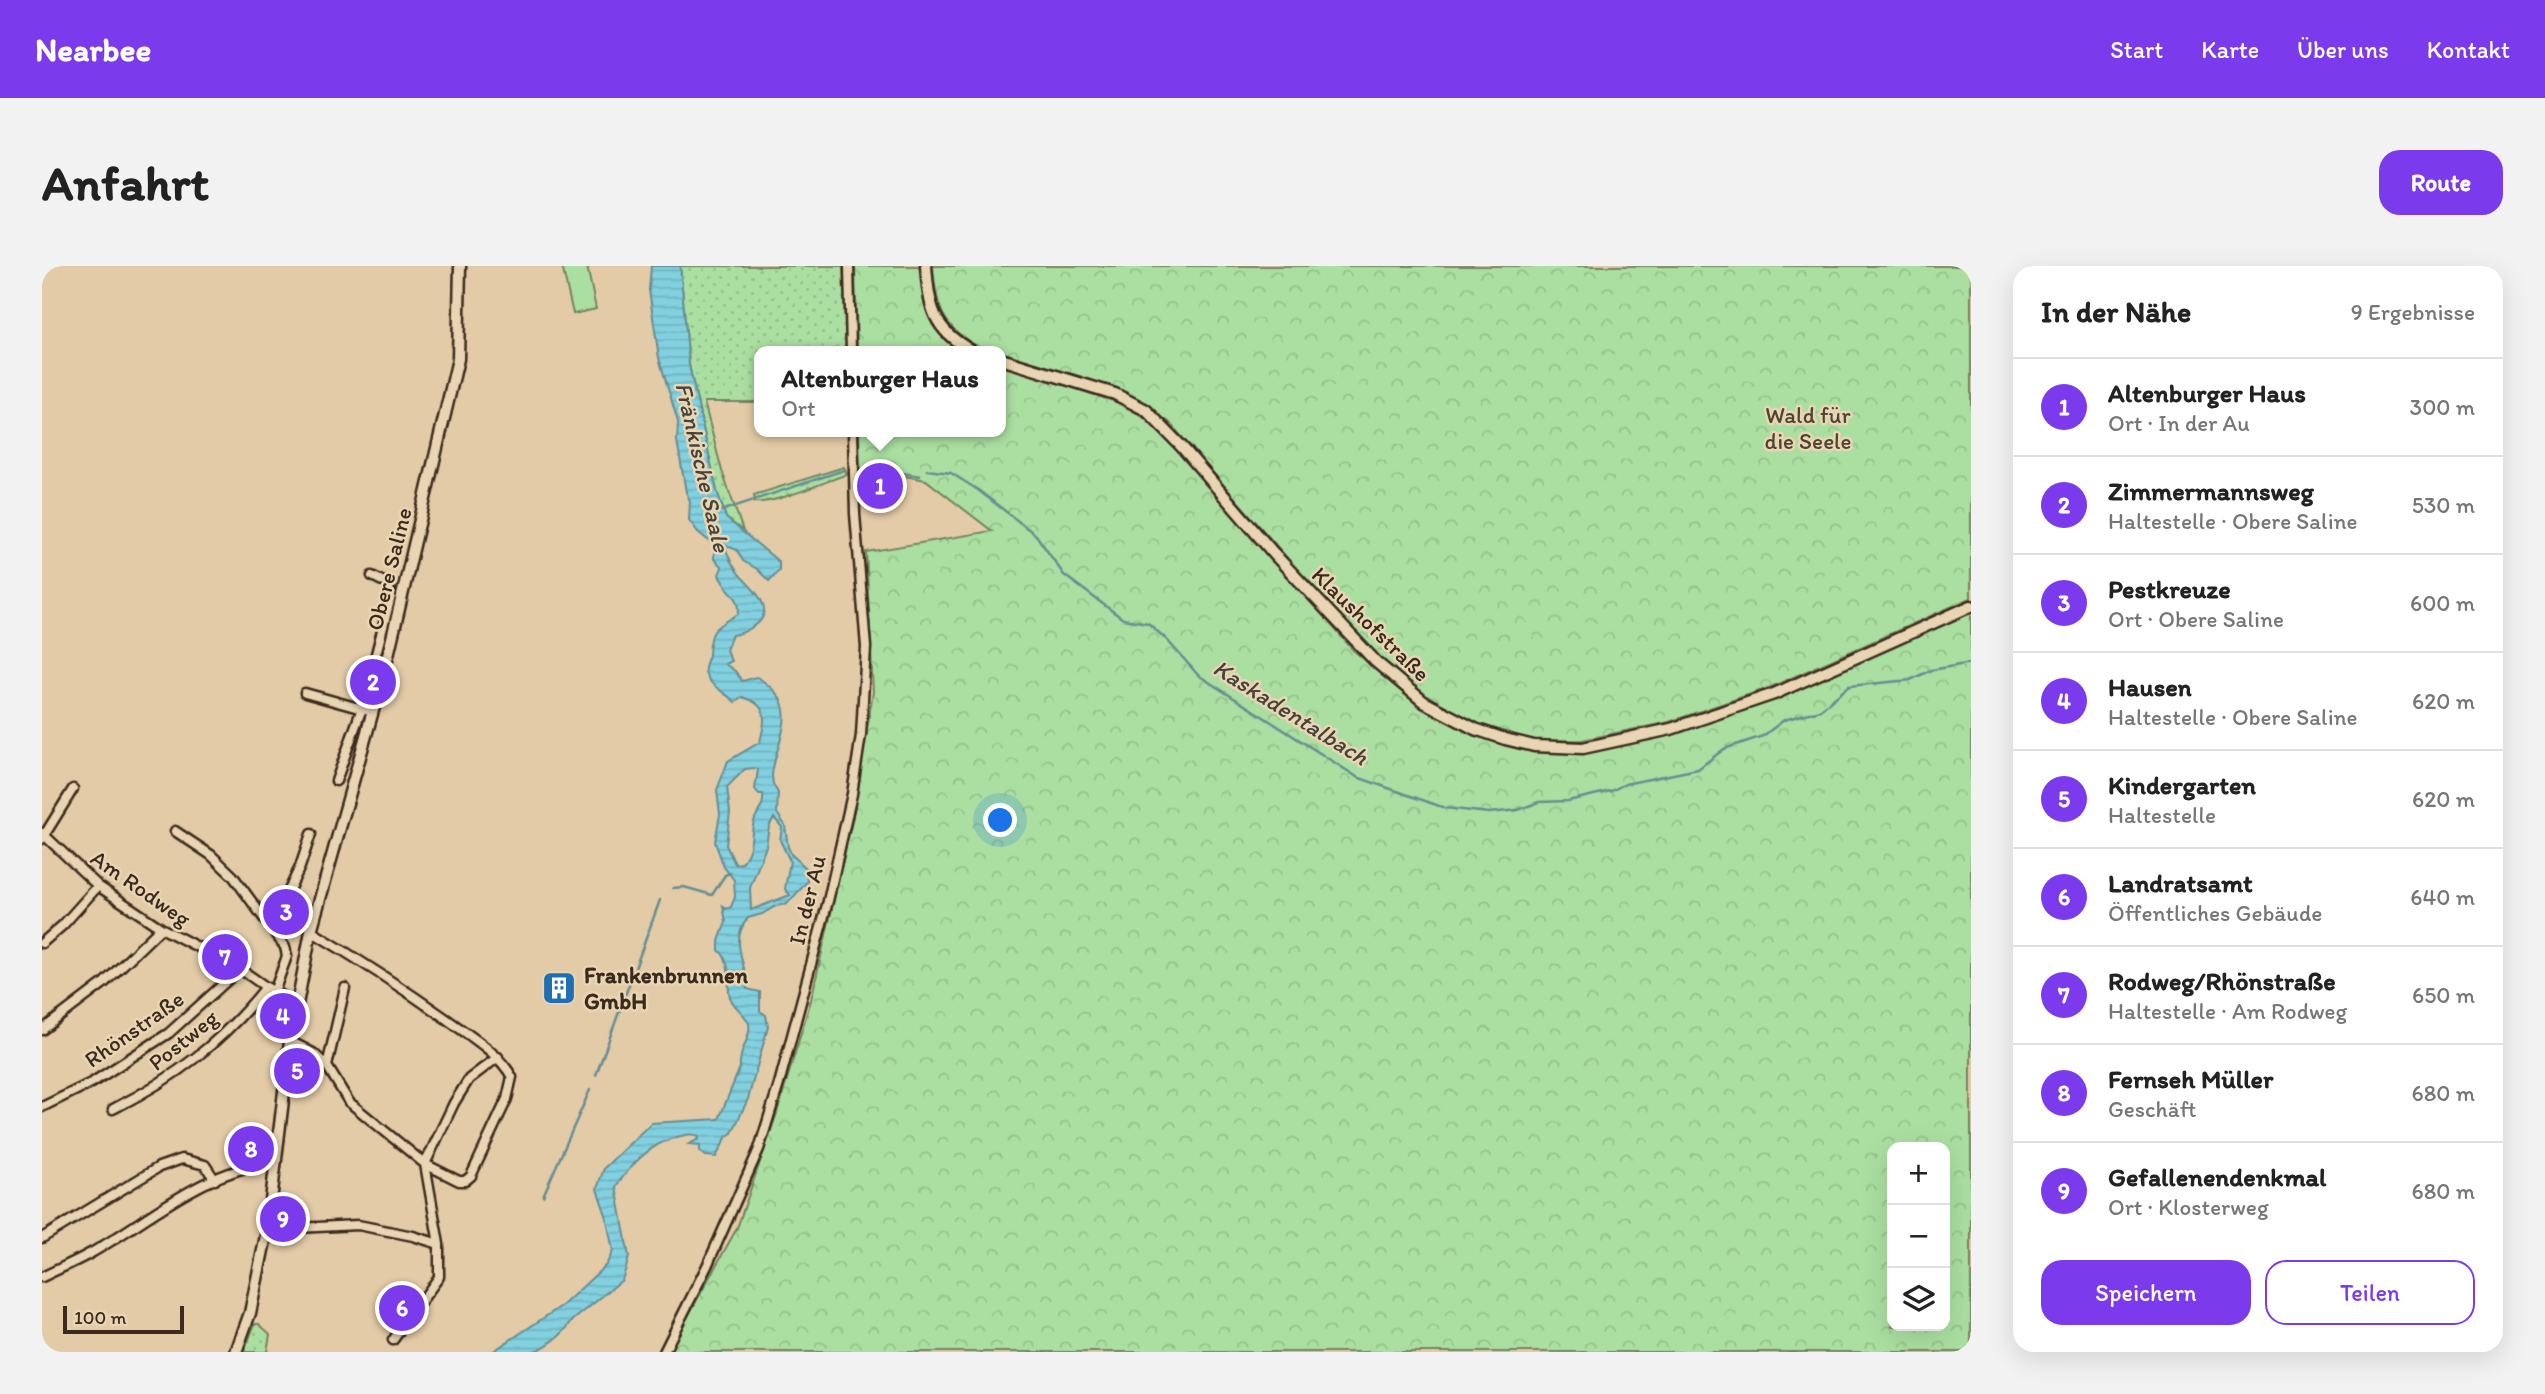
<!DOCTYPE html>
<html lang="de">
<head>
<meta charset="utf-8">
<style>
  body { margin:0; font-family:Itim,sans-serif; background:#f2f2f2; color:#222 }
  .controls { position:absolute; right:21px; bottom:21px; display:grid; overflow:hidden; border-radius:14px; box-shadow:0 7px 28px #0002 }
  .controls button { width:63px; height:63px; display:grid; place-items:center; padding:0; border:0; border-bottom:2px solid #e0e0e0; background:#fff; color:#222; font:35px sans-serif }
  .scale { position:absolute; left:21px; bottom:18px; width:121px; box-sizing:border-box; padding-left:7px; border:4px solid #3b2a1e; border-top:0; font-size:19px; line-height:24px; white-space:nowrap; color:#3b2a1e; -webkit-text-stroke:5px #e9d5b3; paint-order:stroke }
  .you { position:absolute; left:959px; top:555px; width:24px; height:24px; margin:-18px; border:5px solid #fff; border-radius:50%; background:#1a73e8; box-shadow:0 0 0 10px #1a73e833 }
  .badge { display:grid; place-items:center; width:46px; height:46px; border-radius:50%; background:#7c3aed; color:#fff; font-size:23px; font-weight:700 }
  .pin { position:absolute; translate:-50% -50%; border:4px solid #fff; box-shadow:0 2px 7px #0006 }
  .popup { position:absolute; left:712px; top:80px; width:252px; height:91px; box-sizing:border-box; display:grid; place-content:center; border-radius:14px; background:#fff; filter:drop-shadow(0 2px 5px #0005); font-size:23px; white-space:nowrap; color:#767676 }
  .popup b { font-size:26px; color:#222 }
  .popup::after { content:''; position:absolute; left:50%; top:100%; margin-left:-14px; border:14px solid transparent; border-top-color:#fff }
  .list { margin:0; padding:0; list-style:none }
  h2 { display:flex; justify-content:space-between; align-items:center; height:91px; margin:0; padding:0 28px; font-size:30px }
  h2 small { font-size:23px; font-weight:400; color:#767676 }
  .list li { display:grid; grid-template-columns:46px 1fr auto; gap:21px; align-items:center; box-sizing:border-box; height:98px; padding:0 28px; border-top:2px solid #e0e0e0 }
  .list b { display:block; font-size:26px; white-space:nowrap }
  .list p { margin:0; font-size:23px; white-space:nowrap; color:#767676 }
  .list em { font-size:23px; font-style:normal; color:#767676 }
  .actions { display:flex; gap:14px; padding:21px 28px }
  .actions a { flex:1; padding:16px 0; border:2px solid #7c3aed; border-radius:21px; text-align:center; font-size:24px; color:#7c3aed }
  .actions .main { background:#7c3aed; color:#fff }
  .icon { flex:none; width:38px; height:38px; fill:none; stroke:currentColor; stroke-width:2; stroke-linecap:round; stroke-linejoin:round }
  .map { position:relative; flex:none; width:1929px; height:1086px; overflow:hidden; border-radius:21px }
  header { display:flex; align-items:center; gap:42px; box-sizing:border-box; height:98px; padding:0 35px; background:#7c3aed; color:#fff }
  header strong { font-size:33px }
  nav { display:flex; gap:38px; margin-inline-start:auto; font-size:24px }
  .intro { display:flex; align-items:center; justify-content:space-between; box-sizing:border-box; height:168px; padding:0 42px }
  h1 { margin:0; font-size:49px }
  .button { padding:18px 32px; border-radius:21px; background:#7c3aed; color:#fff; font-size:24px; font-weight:700 }
  main { display:flex; gap:42px; padding:0 42px }
  aside { flex:1; background:#fff; border-radius:21px; box-shadow:0 7px 28px #0002 }
  .map>svg:first-child { display:block }
  .grass { fill:url(#grass-dots); stroke:#738460; stroke-width:2 }
  .forest { fill:url(#forest-crowns); stroke:#738460; stroke-width:2; fill-rule:evenodd }
  .park { fill:#abdfa1; stroke:#738460; stroke-width:2 }
  .water { fill:url(#water-rules); stroke:#668e92; stroke-width:2; fill-rule:evenodd }
  .lines { fill:none; stroke-linecap:round; stroke-linejoin:round }
  .stream { stroke:#668e92; stroke-width:2.5 }
  .minor-casing { stroke:#3b2a1e; stroke-width:13 }
  .major-casing { stroke:#3b2a1e; stroke-width:15 }
  .minor { stroke:#e9d5b3; stroke-width:8 }
  .major { stroke:#e9d5b3; stroke-width:10 }
  .labels { text-anchor:middle; dominant-baseline:central; stroke-width:5; stroke-linejoin:round; paint-order:stroke }
  .park-label { font-size:23px; fill:#4c4532; stroke:#e9d5b3 }
  .street-label { font-size:23px; fill:#3b2a1e; stroke:#e9d5b3 }
  .poi-label { font-size:23px; font-weight:bold; fill:#3b2a1e; stroke:#e9d5b3; text-anchor:start }
  .water-label { font-size:24px; font-style:italic; fill:#46433b; stroke:#e9d5b3 }
</style>
</head>
<body>
<header>
<strong>Nearbee</strong>
<nav><a>Start</a><a>Karte</a><a>Über uns</a><a>Kontakt</a></nav>
</header>
<div class="intro"><h1>Anfahrt</h1><a class="button">Route</a></div>
<main>
<div class="map">
<svg width="1929" height="1086" viewBox="0 0 1929 1086">
  <defs>
    <pattern id="grass-dots" width="8" height="8" patternUnits="userSpaceOnUse" patternTransform="scale(1.75)"><rect width="8" height="8" fill="#abdfa1"/><path d="M2 2h.1M6 6h.1" fill="none" stroke="#94c08a" stroke-width="1.8" stroke-linecap="round"/></pattern>
    <pattern id="forest-crowns" width="20" height="18" patternUnits="userSpaceOnUse" patternTransform="scale(1.75)"><rect width="20" height="18" fill="#abdfa1"/><path d="M2 6a3 3 0 1 1 6 0M12 15a3 3 0 1 1 6 0" fill="none" stroke="#94c08a"/></pattern>
    <pattern id="water-rules" width="6" height="5" patternUnits="userSpaceOnUse" patternTransform="scale(1.75)"><rect width="6" height="5" fill="#82d0e0"/><path d="M0 2.5h6" fill="none" stroke="#71b3c0"/></pattern>
  </defs>
  <rect width="100%" height="100%" fill="#e4cba7"/>
  <filter id="ink" filterUnits="userSpaceOnUse"><feTurbulence type="fractalNoise" baseFrequency=".0143" numOctaves="2"/><feDisplacementMap in="SourceGraphic" scale="14" xChannelSelector="R" yChannelSelector="G"/><feConvolveMatrix kernelMatrix="1 2 1 2 8 2 1 2 1" color-interpolation-filters="sRGB"/></filter>
  <g filter="url(#ink)">
    <path class="grass" d="M 638,0 L 801,0 L 804,85 L 717,85 L 717,136 L 662,136 L 680,205 L 701,265 L 684,252 L 675,225 L 647,99 Z
      M 802,201 L 805,208 C 785,215 730,239 713,236 L 712,229 Z
      M 213,1058 L 217,1058 L 228,1068 L 225,1086 L 202,1086 Z"/>
    <path class="forest" d="M 813,0 L 880,0 C 883,36 887,66 922,85 L 815,85 Z
      M 891,0 L 1929,0 L 1929,332 L 1729,421 L 1627,456 L 1540,474 L 1493,475 L 1437,458 L 1385,431 L 1318,376 L 1127,156 L 1086,128 L 933,79 C 898,59 894,37 891,0 Z
      M 959,99 L 1081,138 L 1120,164 L 1311,384 L 1379,440 L 1433,468 L 1491,486 L 1541,485 L 1630,466 L 1929,344 L 1929,1086 L 626,1086 L 695,962 L 734,850 L 769,734 L 810,555 L 831,426 L 824,286 L 950,265 L 884,214 L 818,202 L 817,166 L 959,166 ZM 1850,881 L 1903,881 L 1903,1060 L 1850,1060 Z"/>
    <path class="park" d="M 520,0 L 545,0 L 554,43 L 531,48 Z"/>
    <path class="water" d="M 609,0 L 638,0 L 647,99 L 675,225 L 684,252 L 737,296 L 737,304 L 727,315 L 715,303 L 701,295 L 695,284 L 683,279 C 685,289 691,300 697,308 C 708,321 735,341 715,358 C 707,364 700,368 690,369 L 684,384 L 689,395 L 683,398 L 693,405 L 700,415 C 718,411 712,407 728,421 C 758,446 733,478 730,509 L 731,518 L 736,527 L 735,547 L 743,559 L 746,581 L 749,588 L 764,602 L 765,616 L 745,638 L 734,640 L 720,648 L 706,652 C 691,670 698,686 703,706 C 705,711 704,717 705,723 L 718,726 L 718,745 L 724,749 L 726,761 L 706,833 L 690,867 L 685,870 L 674,891 L 664,890 L 658,885 L 658,879 L 647,878 L 657,873 L 657,870 C 649,867 643,869 635,871 C 608,878 591,897 574,920 L 587,991 L 584,1002 L 580,1014 L 529,1056 C 522,1068 503,1083 489,1086 C 478,1086 462,1086 450,1086 L 521,1039 L 564,999 L 571,985 L 564,949 L 555,923 L 562,902 L 609,857 L 677,853 L 698,801 C 696,785 710,771 707,758 C 704,747 687,739 687,726 C 686,711 689,695 677,684 L 677,675 L 684,656 L 681,640 L 684,643 L 689,641 L 693,631 L 692,614 L 682,601 L 673,576 L 678,548 L 675,524 L 686,495 L 718,476 C 724,452 727,439 700,431 L 693,436 C 683,426 666,420 663,405 C 662,398 666,394 667,389 C 668,361 674,362 696,348 C 701,331 684,326 677,309 L 680,301 L 672,293 L 672,279 L 656,266 L 647,254 L 648,235 L 644,226 L 635,175 L 636,156 L 617,92 L 607,24 ZM 713,502 L 716,504 L 713,523 L 717,528 L 721,528 C 723,542 713,547 711,559 C 708,575 711,582 700,597 L 693,598 L 684,579 L 688,546 L 685,521 L 703,503 ZM 732,552 L 740,561 L 738,574 L 748,595 L 743,623 L 748,629 L 709,644 L 708,622 L 724,580 L 727,560 Z"/>
    <g class="lines">
      <path class="stream" d="M 832,202 L 878,210
        M 885,204 L 909,207 L 936,224 L 994,269 L 1022,309 L 1081,353 L 1106,357 L 1125,374 L 1156,409 L 1315,511 L 1403,542 L 1447,547 L 1476,544 L 1497,536 L 1526,535 L 1569,525 L 1583,518 L 1656,503 L 1682,483 L 1721,470 L 1742,454 L 1778,444 L 1807,420 L 1868,414 L 1889,404 L 1929,397
        M 679,245 L 802,204
        M 631,622 L 642,621 L 670,629 L 683,609 L 688,607
        M 554,809 L 618,634
        M 501,930 L 548,824"/>
      <g class="minor-casing">
        <path id="minor" d="M 807,0 L 809,85
          M 263,427 L 324,444
          M 294,515 L 320,442 L 349,330 L 346,318 L 330,310
          M 133,565 L 169,589 L 191,610 L 243,681 L 245,690 L 232,726
          M 0,567 L 56,620 L 119,662 L 198,703 L 224,721 L 254,737
          M 0,573 L 31,523
          M 229,662 L 258,601 L 269,568
          M 269,665 C 316,693 362,723 406,754 C 429,771 456,786 470,811 L 465,833 L 429,910 L 423,915 L 417,915 L 383,898 L 412,837 L 427,813 L 456,791
          M 0,677 L 21,659 L 56,620
          M 0,764 L 62,717 L 119,662
          M 248,775 L 271,787 L 285,800 L 307,836 L 383,898 L 397,978
          M 285,800 L 303,722
          M 0,841 L 51,816 L 127,767 L 198,703
          M 71,843 C 133,812 180,776 224,721
          M 226,960 L 234,963 L 316,959 L 371,970 L 397,978 L 397,1011 L 351,1074
          M 0,972 L 117,901 L 140,893 L 163,899 L 173,914
          M 0,1011 C 16,1003 33,996 49,987 C 104,956 168,899 233,898
          M 622,1086 L 665,1000 L 717,883 L 737,818 L 786,635 L 810,528 L 819,469 L 824,381 L 813,248 L 811,166"/>
      </g>
      <g class="major-casing">
        <path id="major" d="M 884,0 C 887,41 891,64 930,85
          M 959,93 L 1073,128 L 1104,144 L 1140,181 L 1233,289 L 1334,396 L 1382,436 L 1433,463 L 1463,473 L 1492,480 L 1541,482 L 1629,463 L 1732,428 L 1929,340
          M 194,1086 L 208,1047 L 226,960 L 248,775 L 269,665 L 343,402 L 416,93 L 418,0"/>
      </g>
      <use href="#minor" class="minor"/>
      <use href="#major" class="major"/>
    </g>
  </g>
  <defs>
    <g id="building-square" transform="scale(1.75)"><rect x="-9" y="-9" width="18" height="18" rx="4" fill="#1f6fb2" stroke="#e9d5b3"/><path d="M-4-6H4V6H1V3H-1V6H-4ZM-2.5-4.3h1.7v1.8h-1.7ZM.8-4.3h1.7v1.8H.8ZM-2.5-1h1.7V.8h-1.7ZM.8-1h1.7V.8H.8Z" fill="#fff"/></g>
  </defs>
  <g fill-rule="evenodd">
    <use href="#building-square" x="517" y="722"/>
  </g>
  <g class="labels">
    <g class="park-label">
      <text x="1766" y="149">Wald für<tspan x="1766" dy="26">die Seele</tspan></text>
    </g>
    <g class="street-label">
      <text transform="translate(347 303) rotate(-76)">Obere Saline</text>
      <text transform="translate(1329 358) rotate(44)">Klaushofstraße</text>
      <text transform="translate(99 622) rotate(35)">Am Rodweg</text>
      <text transform="translate(765 634) rotate(-76)">In der Au</text>
      <text transform="translate(92 763) rotate(-35)">Rhönstraße</text>
      <text transform="translate(141 774) rotate(-39)">Postweg</text>
    </g>
    <g class="poi-label">
      <text x="542" y="709">Frankenbrunnen<tspan x="542" dy="26">GmbH</tspan></text>
    </g>
    <g class="water-label">
      <text transform="translate(661 201) rotate(77)">Fränkische Saale</text>
      <text transform="translate(1249 446) rotate(32)">Kaskadentalbach</text>
    </g>
  </g>
</svg>
<div class="controls">
<button>+</button>
<button>−</button>
<button><svg class="icon" aria-label="layers" viewBox="0 0 24 24"><path d="M12 4l9 5-9 5-9-5zM3 14l9 5 9-5"/></svg></button>
</div>
<div class="scale">100 m</div>
<div class="you"></div>
<div class="pin badge" style="left:838px;top:220px">1</div>
<div class="popup"><b>Altenburger Haus</b>Ort</div>
<div class="pin badge" style="left:331px;top:416px">2</div>
<div class="pin badge" style="left:244px;top:646px">3</div>
<div class="pin badge" style="left:241px;top:750px">4</div>
<div class="pin badge" style="left:255px;top:805px">5</div>
<div class="pin badge" style="left:360px;top:1042px">6</div>
<div class="pin badge" style="left:183px;top:691px">7</div>
<div class="pin badge" style="left:209px;top:883px">8</div>
<div class="pin badge" style="left:241px;top:953px">9</div>
</div>
<aside>
<h2>In der Nähe<small>9 Ergebnisse</small></h2>
<ul class="list">
<li><span class="badge">1</span><div><b>Altenburger Haus</b><p>Ort · In der Au</p></div><em>300 m</em></li>
<li><span class="badge">2</span><div><b>Zimmermannsweg</b><p>Haltestelle · Obere Saline</p></div><em>530 m</em></li>
<li><span class="badge">3</span><div><b>Pestkreuze</b><p>Ort · Obere Saline</p></div><em>600 m</em></li>
<li><span class="badge">4</span><div><b>Hausen</b><p>Haltestelle · Obere Saline</p></div><em>620 m</em></li>
<li><span class="badge">5</span><div><b>Kindergarten</b><p>Haltestelle</p></div><em>620 m</em></li>
<li><span class="badge">6</span><div><b>Landratsamt</b><p>Öffentliches Gebäude</p></div><em>640 m</em></li>
<li><span class="badge">7</span><div><b>Rodweg/Rhönstraße</b><p>Haltestelle · Am Rodweg</p></div><em>650 m</em></li>
<li><span class="badge">8</span><div><b>Fernseh Müller</b><p>Geschäft</p></div><em>680 m</em></li>
<li><span class="badge">9</span><div><b>Gefallenendenkmal</b><p>Ort · Klosterweg</p></div><em>680 m</em></li>
</ul>
<div class="actions"><a class="main">Speichern</a><a>Teilen</a></div>
</aside>
</main>
</body>
</html>
